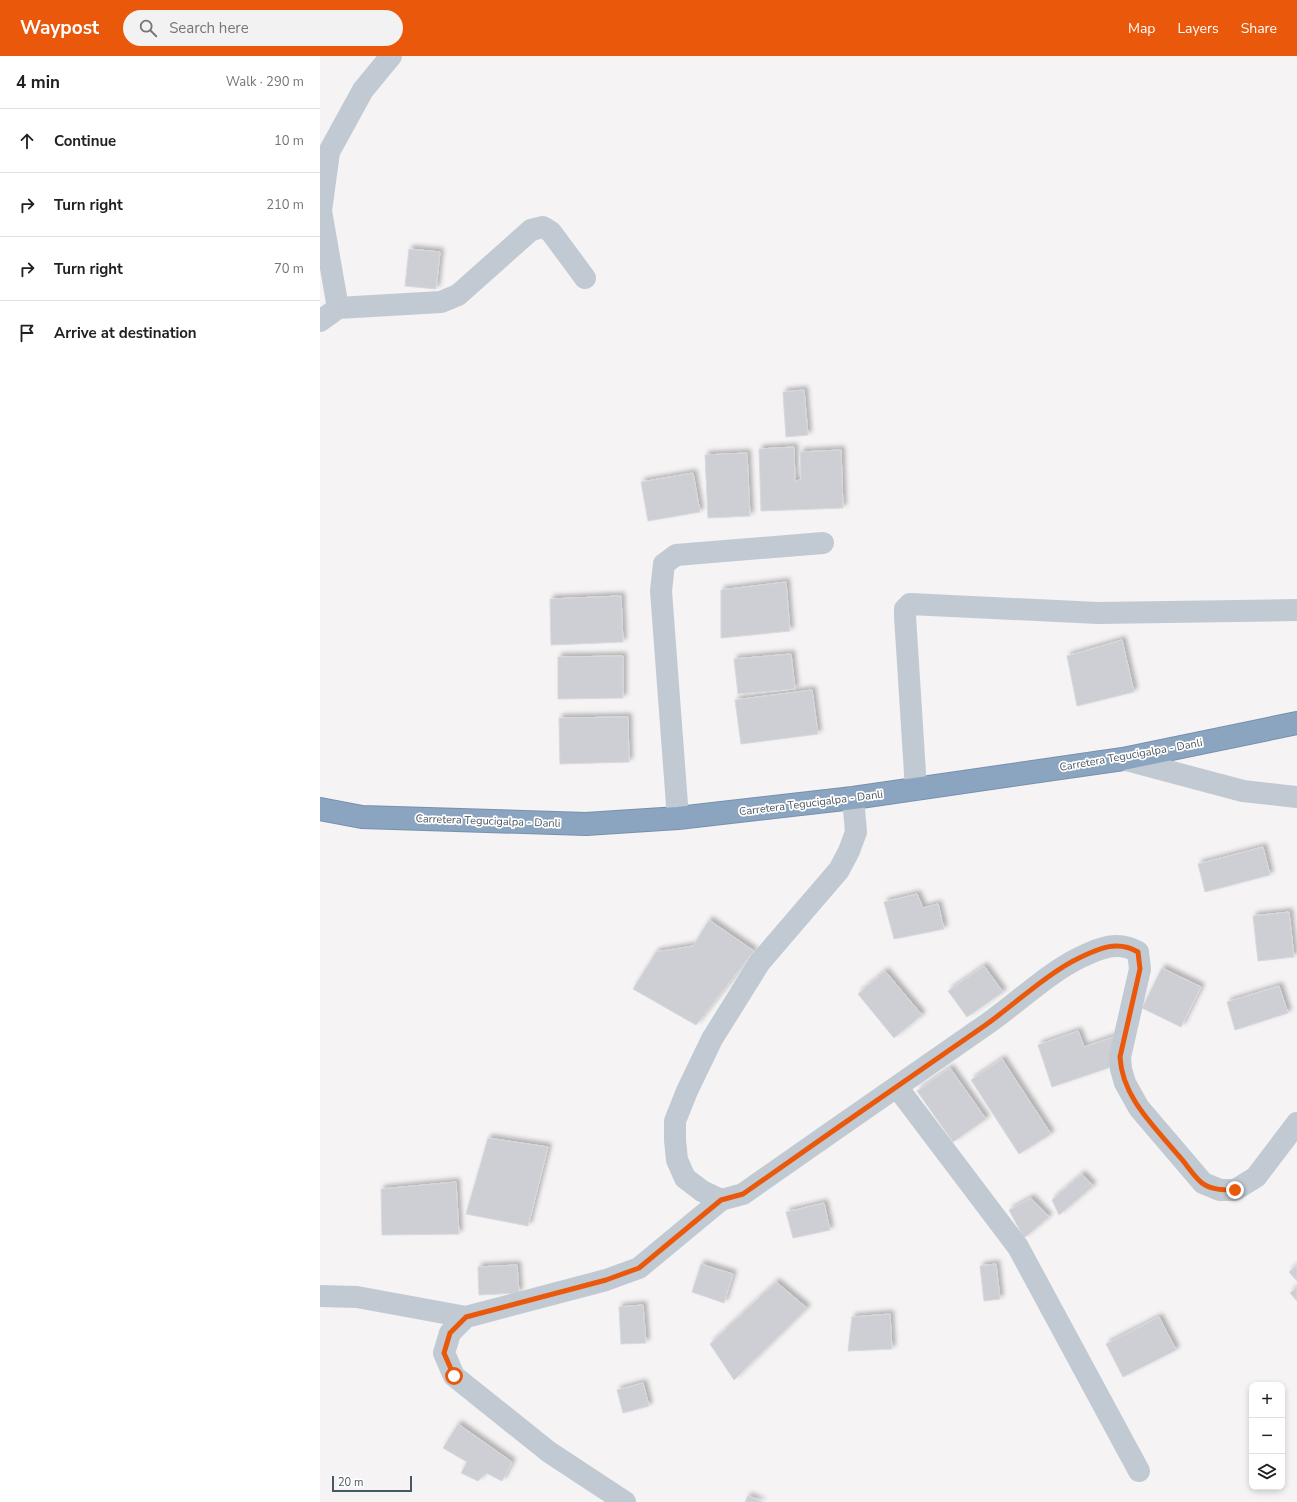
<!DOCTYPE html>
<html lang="en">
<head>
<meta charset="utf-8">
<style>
  body { margin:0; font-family:"Nunito Sans",sans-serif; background:#f2f2f2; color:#202124 }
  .controls { position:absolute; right:12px; bottom:12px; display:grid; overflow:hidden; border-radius:8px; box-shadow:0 2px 6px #0003 }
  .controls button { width:36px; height:36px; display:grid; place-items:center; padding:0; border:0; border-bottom:1px solid #e0e0e0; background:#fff; color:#202124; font:20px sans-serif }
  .scale { position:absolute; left:12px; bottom:10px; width:80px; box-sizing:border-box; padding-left:4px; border:2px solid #4a5661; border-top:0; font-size:11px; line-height:14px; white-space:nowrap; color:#4a5661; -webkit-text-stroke:3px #fff; paint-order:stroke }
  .stop { position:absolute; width:12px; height:12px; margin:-9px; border:3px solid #ea580c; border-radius:50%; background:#fff }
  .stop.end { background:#ea580c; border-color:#fff; box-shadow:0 1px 4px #0008 }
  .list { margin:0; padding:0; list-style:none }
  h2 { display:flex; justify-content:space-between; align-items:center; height:52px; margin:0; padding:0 16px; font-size:17px }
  h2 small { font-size:13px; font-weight:400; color:#757577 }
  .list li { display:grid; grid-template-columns:26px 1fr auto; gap:12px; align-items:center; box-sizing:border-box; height:64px; padding:0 16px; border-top:1px solid #e0e0e0 }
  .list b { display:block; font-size:15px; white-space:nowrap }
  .list em { font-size:13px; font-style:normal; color:#757577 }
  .icon { flex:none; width:22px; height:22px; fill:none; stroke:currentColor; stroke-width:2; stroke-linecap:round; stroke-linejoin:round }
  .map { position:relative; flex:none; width:977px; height:1446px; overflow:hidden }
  header { display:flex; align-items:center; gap:24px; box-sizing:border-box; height:56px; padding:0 20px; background:#ea580c; color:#fff }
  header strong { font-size:19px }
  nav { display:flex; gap:22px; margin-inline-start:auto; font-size:14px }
  .search { width:280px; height:36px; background:#f2f2f2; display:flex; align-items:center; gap:10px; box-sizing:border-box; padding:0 14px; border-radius:22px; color:#757577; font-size:15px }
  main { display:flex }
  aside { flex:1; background:#fff }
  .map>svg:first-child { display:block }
  .building { fill:#cdcfd5; stroke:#d7d9de; filter:url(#shadow) }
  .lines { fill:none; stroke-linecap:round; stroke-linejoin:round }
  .highway-casing { stroke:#7690ad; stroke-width:24 }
  .street { stroke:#c1cad2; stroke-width:22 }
  .highway { stroke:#8ba5c1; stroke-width:22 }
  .route { stroke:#ea580c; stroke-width:5 }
  .labels { text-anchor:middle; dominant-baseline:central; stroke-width:3.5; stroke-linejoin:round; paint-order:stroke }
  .street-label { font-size:11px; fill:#4a5661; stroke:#fff }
</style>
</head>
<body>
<header>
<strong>Waypost</strong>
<div class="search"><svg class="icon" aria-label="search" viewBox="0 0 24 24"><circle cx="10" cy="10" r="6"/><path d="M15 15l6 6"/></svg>Search here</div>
<nav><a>Map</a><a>Layers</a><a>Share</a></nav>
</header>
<main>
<aside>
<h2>4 min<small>Walk · 290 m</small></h2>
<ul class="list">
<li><svg class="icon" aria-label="ahead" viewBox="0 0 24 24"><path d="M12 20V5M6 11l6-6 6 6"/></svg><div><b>Continue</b></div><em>10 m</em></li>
<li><svg class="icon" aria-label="right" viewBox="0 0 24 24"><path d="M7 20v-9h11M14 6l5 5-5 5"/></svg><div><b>Turn right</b></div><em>210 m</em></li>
<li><svg class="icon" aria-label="right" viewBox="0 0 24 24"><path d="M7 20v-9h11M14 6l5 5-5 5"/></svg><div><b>Turn right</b></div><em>70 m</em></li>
<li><svg class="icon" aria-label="arrive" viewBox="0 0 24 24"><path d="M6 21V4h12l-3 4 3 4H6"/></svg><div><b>Arrive at destination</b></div></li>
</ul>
</aside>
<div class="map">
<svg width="977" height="1446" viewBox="0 0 977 1446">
  <defs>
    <filter id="shadow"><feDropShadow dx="3.5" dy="-3.5" stdDeviation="2" flood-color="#0004"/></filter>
  </defs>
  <rect width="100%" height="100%" fill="#f5f3f3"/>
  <path class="building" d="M 89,193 L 120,196 L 116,233 L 85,230 Z
    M 484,334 L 488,379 L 466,381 L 463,336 Z
    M 474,391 L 475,426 L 481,423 L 480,396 L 521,394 L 523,452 L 441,455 L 439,393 Z
    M 427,397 L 430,460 L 388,462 L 385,399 Z
    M 373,417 L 380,456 L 328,465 L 321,426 Z
    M 466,526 L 470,575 L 401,582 L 401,534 Z
    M 301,540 L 303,586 L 231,589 L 230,543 Z
    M 802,584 L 814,636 L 757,650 L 747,600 Z
    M 471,598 L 475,633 L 418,638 L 414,603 Z
    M 303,600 L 303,642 L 238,643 L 238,601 Z
    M 492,634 L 498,678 L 421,688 L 415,644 Z
    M 308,661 L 309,706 L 240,708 L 239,662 Z
    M 943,791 L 950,819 L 885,836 L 878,808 Z
    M 597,838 L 603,852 L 618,848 L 624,873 L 574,883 L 564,846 Z
    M 969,856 L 974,901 L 938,905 L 933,860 Z
    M 389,864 L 434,895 L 376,969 L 313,933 L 336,896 L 373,890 Z
    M 664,910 L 683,936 L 647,961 L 628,935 Z
    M 842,912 L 881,931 L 861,971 L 822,952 Z
    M 565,915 L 602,959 L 574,982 L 538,938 Z
    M 959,930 L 968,957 L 915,974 L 907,946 Z
    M 758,975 L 764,991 L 799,979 L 797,1009 L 732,1031 L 718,989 Z
    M 682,1003 L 731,1078 L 699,1098 L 651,1024 Z
    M 630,1012 L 666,1063 L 633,1086 L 597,1035 Z
    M 168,1082 L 228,1091 L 208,1170 L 146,1158 Z
    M 762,1118 L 773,1130 L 739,1159 L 732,1144 Z
    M 136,1126 L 139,1178 L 62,1179 L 61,1133 Z
    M 711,1142 L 729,1161 L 704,1182 L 689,1154 Z
    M 504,1147 L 510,1174 L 473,1182 L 466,1156 Z
    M 381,1208 L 413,1218 L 404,1247 L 372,1236 Z
    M 676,1208 L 680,1243 L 664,1245 L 660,1210 Z
    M 197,1209 L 199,1237 L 159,1239 L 158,1211 Z
    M 977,1209 L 977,1225 L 969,1216 Z
    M 456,1226 L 487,1252 L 414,1324 L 390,1288 Z
    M 977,1231 L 977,1245 L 970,1237 Z
    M 323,1249 L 326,1287 L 301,1288 L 299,1251 Z
    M 570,1258 L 572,1293 L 528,1295 L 532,1261 Z
    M 839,1261 L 856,1294 L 803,1321 L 786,1288 Z
    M 323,1327 L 329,1350 L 303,1357 L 297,1334 Z
    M 138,1368 L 192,1406 L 182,1425 L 166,1417 L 158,1425 L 141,1417 L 147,1406 L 123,1392 Z
    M 428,1440 L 442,1446 L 425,1446 Z"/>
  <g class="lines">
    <g class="highway-casing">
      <path id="highway" d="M 0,753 L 42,761 L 266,768 L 358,762 L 533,742 L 803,703 L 977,667"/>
    </g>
    <path class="street" d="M 18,252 L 1,155 L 9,96 L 43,34 L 71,0
      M 0,265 L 18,252 L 121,246 L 138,239 L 211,174 L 223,171 L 231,176 L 265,222
      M 803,703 L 923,735 L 977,741
      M 596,733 L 585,560 L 585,553 L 590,548 L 778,557 L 977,554
      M 533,742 L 536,776 L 529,795 L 519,814 L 440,906 L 392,983 L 367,1035 L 355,1065 L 355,1084 L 357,1104 L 365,1122 L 382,1135 L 401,1144 L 423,1138 C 504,1081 586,1024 667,968 C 696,948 729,916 761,901 C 780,892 798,884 818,896 L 820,913 L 800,1001 L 801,1013 L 805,1027 L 819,1052 L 883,1127 L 900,1134 L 915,1134 L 936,1121 L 977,1067
      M 358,762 L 341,535 L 344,508 L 356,499 L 503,487
      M 577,1031 L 698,1191 L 819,1415
      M 0,1240 L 37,1241 L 146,1261
      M 305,1446 L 229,1396 L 134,1320 L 124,1297 L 130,1277 L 146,1261 L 286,1224 L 319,1212 L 401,1144"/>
    <use href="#highway" class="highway"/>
  </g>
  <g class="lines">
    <path class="route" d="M 134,1320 L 124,1297 L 130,1277 L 146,1261 L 286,1224 L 319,1212 L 401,1144 L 423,1138 C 504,1081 586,1024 667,968 C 696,947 729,916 761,901 C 780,892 798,884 818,896 L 820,913 L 800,1001 C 802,1041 834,1070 858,1099 C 866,1107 873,1120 882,1127 C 891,1134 904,1134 915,1134"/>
  </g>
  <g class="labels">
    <g class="street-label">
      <text transform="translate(811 699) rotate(-10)">Carretera Tegucigalpa - Danli</text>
      <text transform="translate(491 747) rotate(-7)">Carretera Tegucigalpa - Danli</text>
      <text transform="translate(168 765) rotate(2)">Carretera Tegucigalpa - Danli</text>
    </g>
  </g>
</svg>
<div class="controls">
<button>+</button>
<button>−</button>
<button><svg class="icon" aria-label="layers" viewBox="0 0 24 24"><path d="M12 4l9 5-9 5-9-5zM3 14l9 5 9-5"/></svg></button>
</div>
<div class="scale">20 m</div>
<div class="stop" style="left:134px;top:1320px"></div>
<div class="stop end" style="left:915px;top:1134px"></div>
</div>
</main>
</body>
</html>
